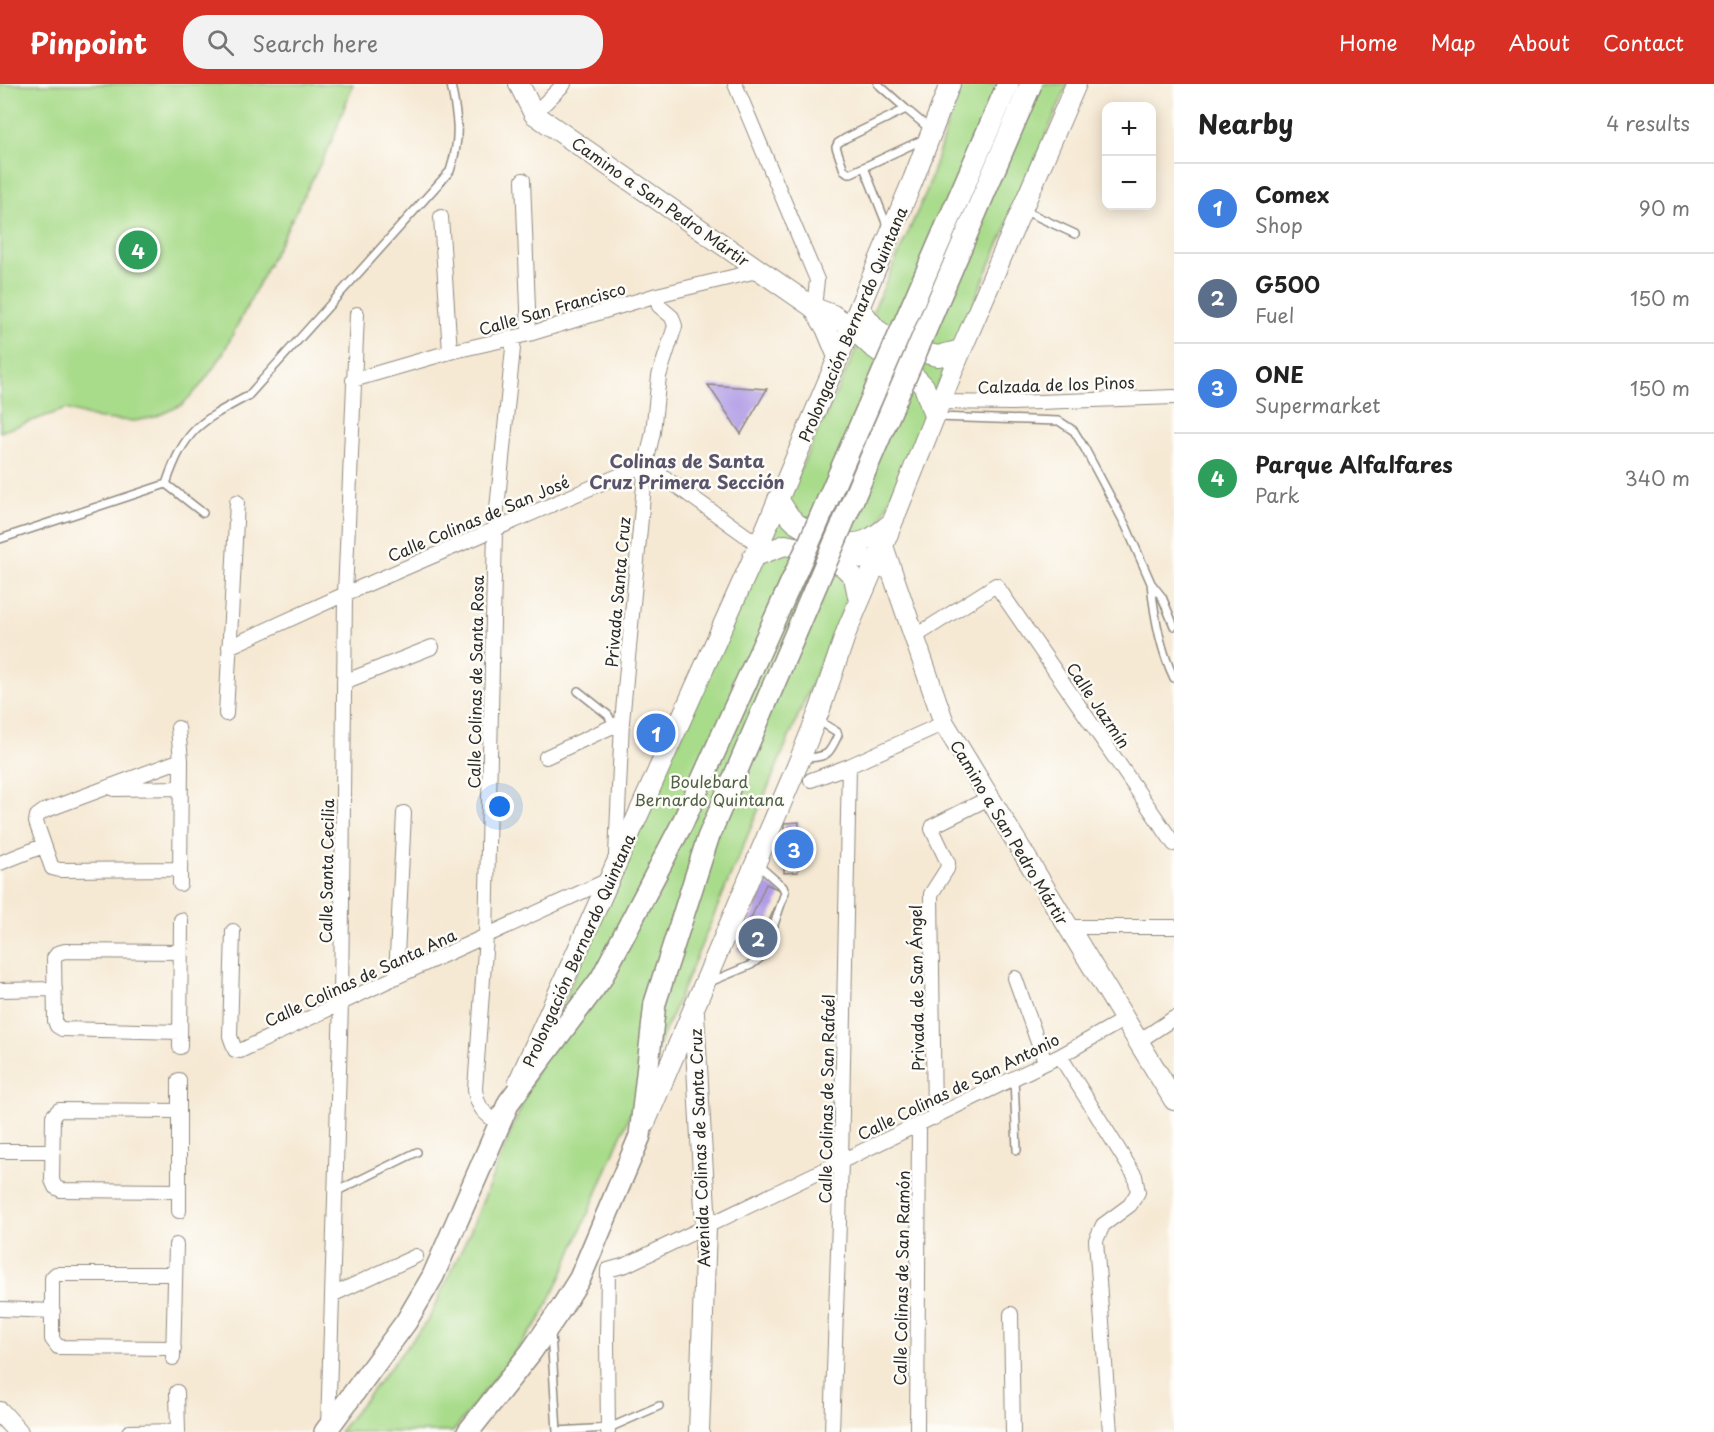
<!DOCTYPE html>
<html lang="en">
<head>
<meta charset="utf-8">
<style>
  body { margin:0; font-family:"Playpen Sans",sans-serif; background:#f2f2f2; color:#222 }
  .controls { position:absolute; right:18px; top:18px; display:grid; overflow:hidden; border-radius:12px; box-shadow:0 3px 15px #0003 }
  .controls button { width:54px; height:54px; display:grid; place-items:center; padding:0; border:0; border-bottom:2px solid #e0e0e0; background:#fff; color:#222; font:30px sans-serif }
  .you { position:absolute; left:500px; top:723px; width:21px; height:21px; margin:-15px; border:4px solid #fff; border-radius:50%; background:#1a73e8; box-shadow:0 0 0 9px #1a73e833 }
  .badge { display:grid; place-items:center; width:39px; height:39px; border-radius:50%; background:#d93025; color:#fff; font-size:20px; font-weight:700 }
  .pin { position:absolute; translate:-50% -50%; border:3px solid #fff; box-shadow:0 2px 6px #0006 }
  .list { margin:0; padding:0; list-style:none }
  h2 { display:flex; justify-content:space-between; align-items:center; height:78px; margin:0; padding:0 24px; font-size:26px }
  h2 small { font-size:20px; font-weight:400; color:#767676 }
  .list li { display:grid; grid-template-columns:39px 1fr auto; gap:18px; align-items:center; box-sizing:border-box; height:90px; padding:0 24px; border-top:2px solid #e0e0e0 }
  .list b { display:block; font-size:22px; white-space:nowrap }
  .list p { margin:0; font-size:20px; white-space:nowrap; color:#767676 }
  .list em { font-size:20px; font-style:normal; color:#767676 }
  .icon { flex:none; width:33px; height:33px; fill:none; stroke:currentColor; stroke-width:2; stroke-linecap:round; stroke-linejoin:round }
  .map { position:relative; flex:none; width:1174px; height:1348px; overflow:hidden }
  header { display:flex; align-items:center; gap:36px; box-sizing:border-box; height:84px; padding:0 30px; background:#d93025; color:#fff }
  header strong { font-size:28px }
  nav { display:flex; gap:33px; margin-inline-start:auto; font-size:21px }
  .search { width:420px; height:54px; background:#f2f2f2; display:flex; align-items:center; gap:15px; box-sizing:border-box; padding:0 21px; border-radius:24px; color:#767676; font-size:22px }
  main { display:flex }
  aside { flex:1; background:#fff }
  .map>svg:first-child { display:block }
  .green { fill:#a8db8a; stroke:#6a835a; stroke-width:1.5 }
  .building { fill:#b19ce6 }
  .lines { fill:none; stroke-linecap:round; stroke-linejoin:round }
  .lane-casing { stroke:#908a80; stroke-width:10 }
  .street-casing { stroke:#908a80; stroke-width:16 }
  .secondary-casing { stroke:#908a80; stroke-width:22 }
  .primary-casing { stroke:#908a80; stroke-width:24 }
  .lane { stroke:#fff; stroke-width:7 }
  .street { stroke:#fff; stroke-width:14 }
  .secondary { stroke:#fff; stroke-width:20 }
  .primary { stroke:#fff; stroke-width:21 }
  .primary-bridge-casing { stroke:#908a80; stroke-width:24; stroke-linecap:butt }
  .primary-bridge { stroke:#fff; stroke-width:21 }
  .labels { text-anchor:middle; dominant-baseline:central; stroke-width:5; stroke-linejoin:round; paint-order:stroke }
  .street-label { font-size:16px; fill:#2b2b2b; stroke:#fdfcf7 }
  .park-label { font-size:16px; fill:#506048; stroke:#fdfcf7 }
  .neighbourhood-label { font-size:18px; font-weight:bold; fill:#5a536c; stroke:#fdfcf7 }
</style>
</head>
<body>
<header>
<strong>Pinpoint</strong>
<div class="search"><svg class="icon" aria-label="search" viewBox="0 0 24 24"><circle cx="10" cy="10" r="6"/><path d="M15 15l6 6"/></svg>Search here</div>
<nav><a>Home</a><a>Map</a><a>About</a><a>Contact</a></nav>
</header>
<main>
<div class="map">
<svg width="1174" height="1348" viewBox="0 0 1174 1348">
  <rect width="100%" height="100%" fill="#fdfcf7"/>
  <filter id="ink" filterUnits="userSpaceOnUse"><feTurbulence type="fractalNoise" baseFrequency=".0167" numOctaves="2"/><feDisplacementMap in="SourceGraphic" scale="12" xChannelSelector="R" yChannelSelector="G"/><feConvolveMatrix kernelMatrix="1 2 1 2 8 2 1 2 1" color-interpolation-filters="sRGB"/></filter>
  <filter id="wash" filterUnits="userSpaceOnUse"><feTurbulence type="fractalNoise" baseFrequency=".008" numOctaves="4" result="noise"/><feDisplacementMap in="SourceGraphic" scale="24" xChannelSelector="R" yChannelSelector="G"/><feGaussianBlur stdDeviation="1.35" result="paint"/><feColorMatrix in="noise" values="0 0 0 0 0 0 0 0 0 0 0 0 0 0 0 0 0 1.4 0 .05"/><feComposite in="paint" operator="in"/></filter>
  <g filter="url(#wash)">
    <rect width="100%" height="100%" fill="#f6e9d4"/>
    <path class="green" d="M 0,0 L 353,0 L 331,59 L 221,273 L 201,301 L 182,321 L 155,333 L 135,337 L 99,335 L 66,325 L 0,348 Z
      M 960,0 L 1068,0 L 929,322 L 562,1191 L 539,1237 L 453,1348 L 339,1348 L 428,1236 L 470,1148 L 660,684 L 851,277 L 927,106 Z"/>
    <g id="blocks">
      <path class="building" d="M 708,301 L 767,305 L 741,350 Z
        M 799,738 L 798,788 L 784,789 L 784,739 Z
        M 766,800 L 782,807 L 753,873 L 737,866 Z"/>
    </g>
  </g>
  <g filter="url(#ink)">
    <use href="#blocks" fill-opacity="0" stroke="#908a80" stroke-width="1.5"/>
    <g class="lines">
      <g class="lane-casing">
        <path id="lane" d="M 878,0 L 906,25
          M 924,55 L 851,89 L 848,89 L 844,86 L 836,63 L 838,59 L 846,54 L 906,25 L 931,46
          M 864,83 L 888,144
          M 1023,126 L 1075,150
          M 936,333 L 1059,337 L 1074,347 L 1085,365 L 1126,442 L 1151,499 L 1162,513 L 1174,542
          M 166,400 C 185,345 199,338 248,312 L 450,87 C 461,54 458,35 451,1
          M 0,455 L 166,400 L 203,429
          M 1151,499 C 1154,531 1160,565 1174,594
          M 578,607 L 608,631 L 614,642
          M 802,675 C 827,671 827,675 838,651 L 837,648 L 819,637
          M 710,898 L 751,881 L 764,871 L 785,808 L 783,803 L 758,781
          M 1014,994 L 1017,1066
          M 335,1108 L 417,1068
          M 551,1249 L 557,1348
          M 557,1347 L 609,1344 L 659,1322"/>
      </g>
      <g class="street-casing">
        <path id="street" d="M 735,0 L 817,196 L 814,224
          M 534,30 L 564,0
          M 523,96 L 529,250
          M 441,133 L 450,268
          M 353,296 L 450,268 L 529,250 L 657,211 L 761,186
          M 940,318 L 1012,319 L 1174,313
          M 914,553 L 996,501 L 1174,760
          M 229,563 L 345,510 L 646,380 L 759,461
          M 344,598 L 432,563
          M 226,630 L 237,418
          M 178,644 L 181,676 L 180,800
          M 546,673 L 622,638
          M 811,696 L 849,682 L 944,639
          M 114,705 L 181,704
          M 616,771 L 622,638 L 646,380 L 653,348 L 659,292 L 675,242 L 672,233 L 659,222 L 657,211
          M 0,779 L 43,762
          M 180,785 L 60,786 L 52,784 L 36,738 L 37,732 L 44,727 L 181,676
          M 1069,843 L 1174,843
          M 233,847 L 230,952 L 235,966 L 240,967 L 396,893 L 608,796
          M 396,893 L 404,729
          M 1015,894 L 1045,978
          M 0,906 L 55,905
          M 180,948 L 62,945 L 57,942 L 55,937 L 54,874 L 58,869 L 65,867 L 181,868
          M 1139,957 L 1174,934
          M 180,963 L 181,836
          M 1060,972 L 1135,1092 L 1138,1108 L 1130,1121 L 1103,1141 L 1096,1156 L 1110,1348
          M 934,1034 L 931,810 L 947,785 L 948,779 L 932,745 L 933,742 L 989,714
          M 499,1040 C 485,1030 477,1024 475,1005 L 486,853 L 495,445 L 514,254
          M 0,1067 L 53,1067
          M 179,1107 L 61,1106 L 55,1103 L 52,1096 L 53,1032 L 59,1026 L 179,1027
          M 179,1127 L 179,996
          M 332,1211 L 416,1172
          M 0,1225 L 53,1227
          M 1011,1230 L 1013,1348
          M 174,1264 L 58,1263 L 52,1255 L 52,1194 L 56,1190 L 175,1190
          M 173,1274 L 176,1161
          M 177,1308 L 178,1348
          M 328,1343 L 341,919 L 345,510 L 357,230
          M 129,1348 L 178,1347
          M 608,1348 L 607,1256 L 608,1186 L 626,1181 L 1060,972 L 1125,935
          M 832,1348 L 841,1077 L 849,682
          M 917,1348 L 919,1041"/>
      </g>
      <g class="secondary-casing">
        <path id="secondary" d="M 519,0 L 534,30 L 814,224 L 833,231 L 851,243 L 870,261 L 916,294 L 924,302 L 934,332
          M 814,224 L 826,244 L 838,273
          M 859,224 L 876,245 L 904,264 L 938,272 L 961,266
          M 778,415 L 789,432 L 797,440 L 830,460 L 886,484
          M 835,460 C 863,460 869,458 890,440
          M 883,462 L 944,639 L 1174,1016
          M 753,473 L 785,461 L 818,468 L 844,483 L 854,493 L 859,517
          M 694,929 L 706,1143 L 699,1348
          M 519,997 L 759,461 L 913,96 L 950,0
          M 645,1039 L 800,675 L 820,625 L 847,546 L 883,462 L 957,276 L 1076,0
          M 0,1328 L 18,1348"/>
      </g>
      <g class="primary-casing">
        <path id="primary" d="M 325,1348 L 406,1238 L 433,1192 L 509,1018 L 601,895
          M 468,1348 L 531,1268 L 560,1226 L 580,1194 L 640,1052 L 655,919"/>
      </g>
      <use href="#lane" class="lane"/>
      <use href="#street" class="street"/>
      <use href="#secondary" class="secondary"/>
      <use href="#primary" class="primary"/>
      <g class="primary-bridge-casing">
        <path id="primary-bridge" d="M 601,895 L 682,740 L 809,459 L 1008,0
          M 655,919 L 708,754 L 1031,0"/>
      </g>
      <use href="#primary-bridge" class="primary-bridge"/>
    </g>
  </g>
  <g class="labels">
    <g class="street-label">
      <text transform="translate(661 117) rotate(35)">Camino a San Pedro Mártir</text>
      <text transform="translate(552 224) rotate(-16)">Calle San Francisco</text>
      <text transform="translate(852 240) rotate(-67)">Prolongación Bernardo Quintana</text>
      <text transform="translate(1056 300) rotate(-2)">Calzada de los Pinos</text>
      <text transform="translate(478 434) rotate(-23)">Calle Colinas de San José</text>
      <text transform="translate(617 508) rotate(-85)">Privada Santa Cruz</text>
      <text transform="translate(475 598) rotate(-89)">Calle Colinas de Santa Rosa</text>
      <text transform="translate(1099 621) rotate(56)">Calle Jazmín</text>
      <text transform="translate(1010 748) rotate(59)">Camino a San Pedro Mártir</text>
      <text transform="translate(326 787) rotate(-89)">Calle Santa Cecilia</text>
      <text transform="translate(578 866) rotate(-66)">Prolongación Bernardo Quintana</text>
      <text transform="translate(360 893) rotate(-25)">Calle Colinas de Santa Ana</text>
      <text transform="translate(916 904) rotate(-91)">Privada de San Ángel</text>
      <text transform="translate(958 1002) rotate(-26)">Calle Colinas de San Antonio</text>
      <text transform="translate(826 1015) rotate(-89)">Calle Colinas de San Rafaél</text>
      <text transform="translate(699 1064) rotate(-92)">Avenida Colinas de Santa Cruz</text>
      <text transform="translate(901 1194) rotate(-89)">Calle Colinas de San Ramón</text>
    </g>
    <g class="park-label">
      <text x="709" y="697">Boulebard<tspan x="709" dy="18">Bernardo Quintana</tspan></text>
    </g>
    <g class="neighbourhood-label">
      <text x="687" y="376">Colinas de Santa<tspan x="687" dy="21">Cruz Primera Sección</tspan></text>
    </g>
  </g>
</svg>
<div class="controls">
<button>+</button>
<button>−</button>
</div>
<div class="you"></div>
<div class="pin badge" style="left:656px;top:649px;background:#3f7fe0">1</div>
<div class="pin badge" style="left:758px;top:854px;background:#5c6f8a">2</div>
<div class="pin badge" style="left:794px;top:765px;background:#3f7fe0">3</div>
<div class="pin badge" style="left:138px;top:166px;background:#2e9e5b">4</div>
</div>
<aside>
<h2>Nearby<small>4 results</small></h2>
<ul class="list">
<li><span class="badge" style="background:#3f7fe0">1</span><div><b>Comex</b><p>Shop</p></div><em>90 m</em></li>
<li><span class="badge" style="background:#5c6f8a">2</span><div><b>G500</b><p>Fuel</p></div><em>150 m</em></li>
<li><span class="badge" style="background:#3f7fe0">3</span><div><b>ONE</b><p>Supermarket</p></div><em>150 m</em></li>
<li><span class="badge" style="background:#2e9e5b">4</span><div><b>Parque Alfalfares</b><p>Park</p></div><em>340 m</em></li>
</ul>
</aside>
</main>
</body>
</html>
